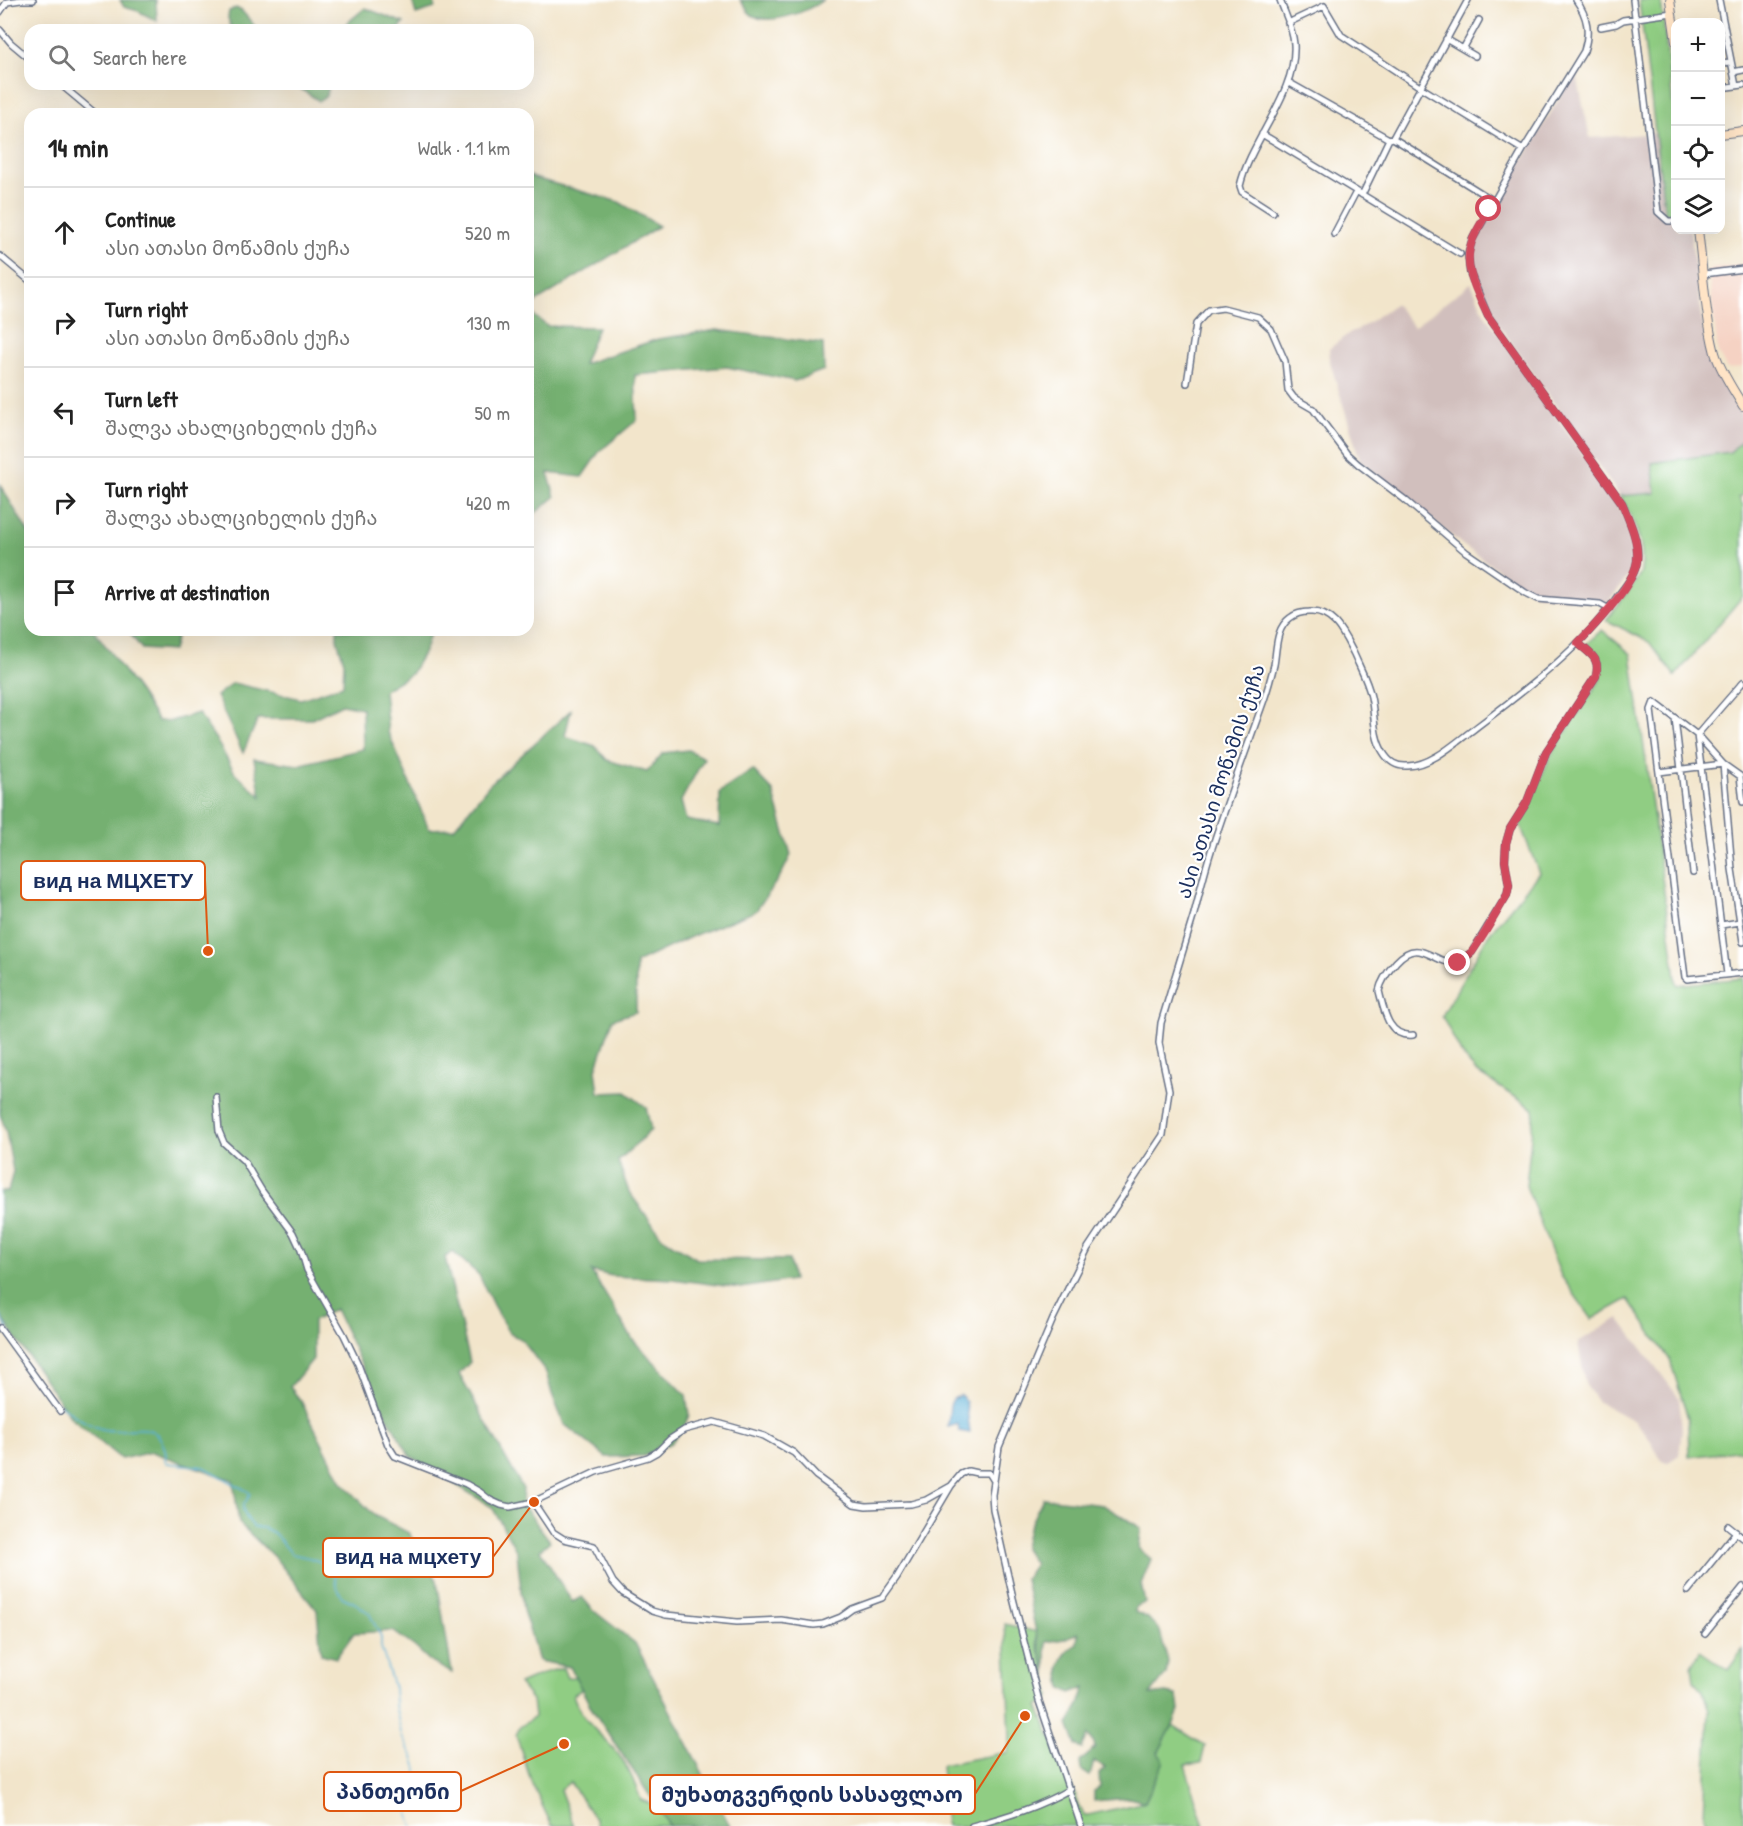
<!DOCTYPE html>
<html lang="en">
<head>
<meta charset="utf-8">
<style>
  body { margin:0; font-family:"Patrick Hand","Noto Sans Georgian",sans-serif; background:#f6f6f6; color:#222 }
  .controls { position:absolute; right:18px; top:18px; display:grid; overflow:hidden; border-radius:12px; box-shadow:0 6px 24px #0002 }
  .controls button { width:54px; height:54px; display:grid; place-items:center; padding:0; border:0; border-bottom:2px solid #e0e0e0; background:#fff; color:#222; font:30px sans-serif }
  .stop { position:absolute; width:18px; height:18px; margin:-14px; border:4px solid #d1495b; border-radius:50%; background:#fff }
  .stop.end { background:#d1495b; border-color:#fff; box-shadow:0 2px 6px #0008 }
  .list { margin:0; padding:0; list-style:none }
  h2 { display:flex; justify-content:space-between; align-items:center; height:78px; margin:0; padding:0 24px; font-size:26px }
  h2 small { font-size:20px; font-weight:400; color:#767676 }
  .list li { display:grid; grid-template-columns:39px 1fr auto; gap:18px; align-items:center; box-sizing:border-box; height:90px; padding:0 24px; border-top:2px solid #e0e0e0 }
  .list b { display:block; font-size:22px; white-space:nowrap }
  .list p { margin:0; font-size:20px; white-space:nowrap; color:#767676 }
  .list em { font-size:20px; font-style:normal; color:#767676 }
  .icon { flex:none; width:33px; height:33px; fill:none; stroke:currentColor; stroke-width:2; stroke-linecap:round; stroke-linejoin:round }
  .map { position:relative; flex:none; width:1743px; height:1826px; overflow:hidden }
  .search { position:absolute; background:#fff; box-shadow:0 6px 24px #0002; left:24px; top:24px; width:510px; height:66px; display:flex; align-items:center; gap:15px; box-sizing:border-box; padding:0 21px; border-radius:18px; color:#767676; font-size:22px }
  .panel { position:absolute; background:#fff; box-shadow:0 6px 24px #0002; left:24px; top:108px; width:510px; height:528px; border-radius:18px }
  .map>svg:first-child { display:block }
  .built { fill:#f5d2c3 }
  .industrial { fill:#d1bfbd }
  .green { fill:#90cd83; stroke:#567e70; stroke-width:1.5 }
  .forest { fill:#74b071; stroke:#487068; stroke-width:1.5 }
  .water { fill:#59afd6; stroke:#3a6f9a; stroke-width:1.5 }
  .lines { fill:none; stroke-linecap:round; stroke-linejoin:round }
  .stream { stroke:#59afd6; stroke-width:1.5 }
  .street-casing { stroke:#666f84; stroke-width:8 }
  .secondary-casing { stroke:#666f84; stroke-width:10 }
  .street { stroke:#fff; stroke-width:5 }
  .secondary { stroke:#ffe4c6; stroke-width:8 }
  .route { stroke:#d1495b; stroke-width:8 }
  .labels { text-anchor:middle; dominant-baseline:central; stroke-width:4.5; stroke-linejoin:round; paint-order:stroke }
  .street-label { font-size:20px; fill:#1b2f5e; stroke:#fff }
  .leader { fill:none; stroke:#de5710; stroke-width:2 }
  .callout-dot { fill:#de5710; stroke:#fff; stroke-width:2 }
  .callout { fill:#fff; stroke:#de5710; stroke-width:2 }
  .callout-label { font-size:21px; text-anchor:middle; font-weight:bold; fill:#1b2f5e }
</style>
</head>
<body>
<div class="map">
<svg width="1743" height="1826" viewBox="0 0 1743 1826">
  <rect width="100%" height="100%" fill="#fff"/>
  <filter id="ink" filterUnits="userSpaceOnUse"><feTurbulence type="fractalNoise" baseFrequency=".0167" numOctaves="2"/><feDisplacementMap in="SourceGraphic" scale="12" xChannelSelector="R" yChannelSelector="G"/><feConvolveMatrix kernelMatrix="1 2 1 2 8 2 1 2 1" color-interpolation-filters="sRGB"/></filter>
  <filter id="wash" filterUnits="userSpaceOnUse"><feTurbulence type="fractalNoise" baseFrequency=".008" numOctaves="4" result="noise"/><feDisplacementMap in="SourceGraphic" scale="24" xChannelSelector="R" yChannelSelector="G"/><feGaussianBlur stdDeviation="1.35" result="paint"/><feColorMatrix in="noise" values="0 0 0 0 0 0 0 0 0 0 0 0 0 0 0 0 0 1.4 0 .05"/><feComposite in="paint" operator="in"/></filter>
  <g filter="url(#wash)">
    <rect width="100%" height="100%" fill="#f2e5cb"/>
    <path class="built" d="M 1743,265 L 1743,367 L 1727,369 L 1718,352 L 1708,269 Z"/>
    <path class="industrial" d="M 1577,76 L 1590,138 L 1675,132 L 1676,230 L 1690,230 L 1703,330 L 1712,366 L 1743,417 L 1743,440 L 1730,452 L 1652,463 L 1656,493 L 1620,496 L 1491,314 L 1479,289 L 1473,265 L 1474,243 L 1569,82 Z
      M 1471,283 L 1485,315 L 1617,504 L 1627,524 L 1633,556 L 1629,575 L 1607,604 L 1533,594 L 1464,546 L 1360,460 L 1330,362 L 1329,349 L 1352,331 L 1358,330 L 1395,304 L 1414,327 Z
      M 1619,1318 L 1679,1398 L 1682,1429 L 1679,1455 L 1667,1463 L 1662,1461 L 1645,1432 L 1634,1421 L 1597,1401 L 1585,1384 L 1578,1342 Z"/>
    <path class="green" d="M 1639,0 L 1661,0 L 1675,123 L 1675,214 L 1665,213 Z
      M 1743,440 L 1743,495 L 1739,498 L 1743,505 L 1743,596 L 1675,676 L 1649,642 L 1606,620 C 1613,611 1639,580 1641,571 C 1646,545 1633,518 1620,496 L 1656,493 L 1652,463 L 1730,452 Z
      M 1602,630 L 1631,654 L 1677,985 L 1743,978 L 1743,1450 L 1689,1457 L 1688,1418 L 1670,1360 L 1628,1299 L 1592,1319 L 1561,1276 L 1526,1186 L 1534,1109 L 1476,1072 L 1461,1053 L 1442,1016 L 1489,934 L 1539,873 L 1520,824 L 1551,755 L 1600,680 L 1602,661 L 1585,645 Z
      M 1005,1624 L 1037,1632 L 1037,1642 L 1046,1673 L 1050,1697 L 1038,1706 L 1084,1816 L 1145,1802 L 1158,1753 L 1173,1725 L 1205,1746 L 1201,1763 L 1185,1765 L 1204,1826 L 946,1826 L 941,1765 L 1008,1752 L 1010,1737 Z
      M 1743,1649 L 1743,1826 L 1709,1826 L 1704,1815 L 1709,1711 L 1703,1691 L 1694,1681 L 1692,1666 L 1700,1651 L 1728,1670 Z
      M 563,1668 L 567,1678 L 578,1676 L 584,1688 L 573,1695 C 584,1725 600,1732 618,1754 C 629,1768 635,1784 641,1800 L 657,1806 L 670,1826 L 597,1826 L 595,1819 L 570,1782 L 560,1790 L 574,1826 L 552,1826 L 532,1784 L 516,1735 L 520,1727 L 534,1717 L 532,1700 L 519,1684 L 547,1672 Z"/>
    <path class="forest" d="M 120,0 L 156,0 L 157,21 L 138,11 L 124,7 Z
      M 412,0 L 434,0 L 435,8 L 416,14 Z
      M 740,0 L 823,0 C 807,12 771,26 752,15 C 747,12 744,5 740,0 Z
      M 236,8 L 242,11 L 258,30 L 232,30 L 228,18 L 229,11 Z
      M 365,8 L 404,23 L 398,30 L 356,30 L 346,24 Z
      M 293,84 L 328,84 C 329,93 327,97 319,101 Z
      M 528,175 L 534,178 L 619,202 L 659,226 L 528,307 Z
      M 528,311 L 547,326 L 598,327 L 583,364 L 658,339 L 717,330 L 823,344 L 824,370 L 795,381 L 727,367 L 635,375 L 637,420 L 599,452 L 582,477 L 548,473 L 555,497 L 528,519 Z
      M 0,485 L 30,535 L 30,630 L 94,630 L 139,692 L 158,721 L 171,721 L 198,713 L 215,738 L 235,773 L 261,796 L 254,759 L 298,765 L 363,749 L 362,708 L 342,704 L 312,719 L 258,719 L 243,753 L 216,696 L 233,683 L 301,699 L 343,685 L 344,662 L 337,639 L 337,630 L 431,630 L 425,650 L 411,674 L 384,690 L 388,732 L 429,829 L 454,828 L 489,785 L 571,710 L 565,736 L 595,746 L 607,760 L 647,772 L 663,753 L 688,750 L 704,758 L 681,801 L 686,820 L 719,826 L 720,792 L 753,770 L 773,791 L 791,855 L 782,873 L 756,911 L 695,935 L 636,963 L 636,1012 L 613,1019 L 596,1069 L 599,1093 L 626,1092 L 646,1107 L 651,1130 L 618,1161 L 629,1192 L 662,1237 L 697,1259 L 789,1260 L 793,1280 L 741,1288 L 672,1279 L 612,1276 L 591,1271 L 633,1340 L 686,1395 L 689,1415 L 684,1427 L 671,1443 L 644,1456 L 606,1457 L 564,1424 L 552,1394 L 546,1372 L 522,1340 L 509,1333 L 493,1305 L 479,1275 L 453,1252 L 445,1257 L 470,1362 L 459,1374 L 523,1489 L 522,1504 L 550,1541 L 540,1550 L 572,1602 L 582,1597 L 594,1611 L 635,1643 L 730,1826 L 670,1826 L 592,1709 L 570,1667 L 539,1661 L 523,1610 L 517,1552 L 492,1507 L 410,1456 L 381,1406 L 335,1309 L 313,1321 L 313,1359 L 290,1387 L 301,1401 L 342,1482 L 374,1515 L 409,1533 L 437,1580 L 452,1673 L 431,1662 L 415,1647 L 393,1631 L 354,1633 L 336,1658 L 321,1654 L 317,1610 L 276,1559 L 239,1523 L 233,1480 L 152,1452 L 121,1459 L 71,1418 L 0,1315 L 0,1191 L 8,1192 L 13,1171 L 6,1132 L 0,1114 Z
      M 127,630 L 179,630 L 178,631 L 173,651 L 142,649 Z
      M 1043,1498 L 1103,1505 L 1141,1528 L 1139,1549 L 1151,1559 L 1141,1584 L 1145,1603 L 1136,1606 L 1135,1612 L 1148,1618 L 1160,1631 L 1168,1662 L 1166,1674 L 1150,1695 L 1166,1693 L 1177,1695 L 1179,1711 L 1173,1725 L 1158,1753 L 1164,1761 L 1145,1802 L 1129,1798 L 1094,1801 L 1094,1791 L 1100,1787 L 1099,1774 L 1105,1768 L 1094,1761 L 1090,1776 L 1081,1770 L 1080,1762 L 1095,1748 L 1093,1741 L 1088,1735 L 1082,1748 L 1076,1745 L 1068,1724 L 1079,1705 L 1085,1687 L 1071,1693 L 1062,1688 C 1058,1667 1058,1656 1077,1644 L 1078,1633 L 1064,1639 L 1046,1642 L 1046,1673 C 1037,1642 1032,1611 1025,1579 L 1035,1564 L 1024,1548 L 1028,1529 Z"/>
    <path class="water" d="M 961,1395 L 966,1402 L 970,1433 L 959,1431 L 958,1424 L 948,1427 L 950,1405 L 953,1399 Z"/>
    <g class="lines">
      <path class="stream" d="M 0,1315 L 13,1341
        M 57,1403 C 71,1413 85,1424 102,1429 C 122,1436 151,1417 162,1442 C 165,1449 167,1452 165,1460 L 167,1463 L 204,1467 L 247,1491 L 250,1493 C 249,1500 244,1502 243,1507 C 243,1514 250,1523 254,1527 L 264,1528 L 274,1533 L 292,1554 L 310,1558 L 332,1566 L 336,1585 L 342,1597 L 355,1603 L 369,1613 L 381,1637 L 381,1647 L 394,1688 L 395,1705 L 402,1737 L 414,1759 L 417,1769 L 416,1783 L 410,1799 L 409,1816 L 413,1826"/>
    </g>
  </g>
  <g filter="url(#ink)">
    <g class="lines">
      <g class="street-casing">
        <path id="street" d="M 24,0 L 33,0
          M 1633,0 L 1658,212 L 1668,221 L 1676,221
          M 1719,0 L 1736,86
          M 0,12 L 7,2 L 21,0
          M 1288,23 L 1324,6 L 1341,35 L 1420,87 L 1523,150
          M 1601,27 L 1616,24 L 1623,20 L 1672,13
          M 0,30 L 11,43 L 30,59
          M 1446,39 L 1475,56
          M 1463,49 L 1479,20
          M 1720,63 L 1731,62
          M 1733,72 L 1743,70
          M 1288,82 L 1389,139
          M 60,84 L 96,114
          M 1720,88 L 1743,85
          M 1262,134 L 1460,254
          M 1393,138 L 1494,201
          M 1362,195 L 1389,139 L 1393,138 L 1468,0
          M 1273,212 L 1242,192 L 1240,186 C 1251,139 1297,93 1294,44 C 1293,29 1285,14 1280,0
          M 1334,234 L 1356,192
          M 0,256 L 30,281
          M 1704,274 L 1743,269
          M 1187,383 L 1196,324 L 1209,310 L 1223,308 L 1258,317 L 1271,329 L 1285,361 L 1288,390 L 1294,398 L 1313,409 L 1347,454 L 1358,464 L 1404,499 L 1466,552 L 1526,593 L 1538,599 L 1600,604 L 1609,609
          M 1675,718 L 1693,873
          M 1723,764 L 1740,776 L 1743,802
          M 1659,772 L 1723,764
          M 1721,925 L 1740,922
          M 1743,942 L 1732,869 L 1723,764 L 1697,735 L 1654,702 L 1651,710 L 1685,977 L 1687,979 L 1743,973
          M 1727,974 L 1697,735 L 1743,682
          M 1413,1035 C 1388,1038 1384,1010 1379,991 C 1381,981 1389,970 1396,962 C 1420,935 1433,965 1458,963 L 1472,952 L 1507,895 L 1509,885 L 1505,861 L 1506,843 L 1510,829 L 1527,802 L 1546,752 L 1596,676 C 1600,657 1591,655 1578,643
          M 216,1097 L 219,1131 L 224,1143 L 244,1161 L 262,1191 L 293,1233 L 301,1250 L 307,1270 L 344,1335 L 358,1364 L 388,1445 L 395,1456 L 466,1484 L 480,1492 L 490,1500 L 501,1505 L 510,1507 L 533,1502 L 596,1472 L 648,1457 L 657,1452 L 670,1439 L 684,1430 L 714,1422 L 764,1436 L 794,1453 L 816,1476 L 854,1504 L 866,1506 L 911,1504 L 926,1500 L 951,1486
          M 0,1328 L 60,1411
          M 533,1502 L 553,1532 L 564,1539 L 594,1546 L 613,1582 L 623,1593 L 652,1611 L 666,1615 L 737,1622 L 781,1620 L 814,1625 L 823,1624 L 841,1617 L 852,1609 L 882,1598 L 897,1577 L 951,1486 L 961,1474 L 968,1471 L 977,1473 L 989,1473 L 994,1481
          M 1728,1526 L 1743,1538
          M 1688,1591 L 1736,1532
          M 1705,1634 L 1743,1587
          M 972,1826 C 1006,1817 1039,1807 1070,1789
          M 1081,1826 L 1039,1701 L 1013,1598 L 993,1509 L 992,1495 L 999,1447 L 1053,1319 L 1088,1248 L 1163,1135 L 1169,1090 L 1159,1043 L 1161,1023 C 1172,986 1183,951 1194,914 C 1200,891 1205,868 1213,845 C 1229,796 1247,748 1264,700 C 1268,688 1271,677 1274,665 C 1277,649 1275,629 1290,618 C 1295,614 1302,612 1309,612 C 1334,610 1344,635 1354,654 C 1360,668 1368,682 1371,697 C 1375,715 1373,736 1383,752 C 1389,762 1396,767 1408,766 C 1432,765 1455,743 1474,729 C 1523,692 1582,648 1617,597 C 1623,589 1630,581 1634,572 C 1644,549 1630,523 1622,503 L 1488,316 L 1470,273 L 1468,255 L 1472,240 L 1523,150 L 1584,51 C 1590,32 1588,17 1576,0"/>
      </g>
      <g class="secondary-casing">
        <path id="secondary" d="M 1670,0 L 1676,42
          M 1720,134 L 1743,131
          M 1698,230 C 1703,269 1705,315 1715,353 C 1721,372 1733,389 1743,406"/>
      </g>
      <use href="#street" class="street"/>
      <use href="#secondary" class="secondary"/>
    </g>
  </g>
  <g class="lines" filter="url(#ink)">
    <path class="route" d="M 1458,963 L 1472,952 L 1484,934 L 1507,895 L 1509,885 L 1505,861 L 1506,843 L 1510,829 L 1527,802 L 1546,752 L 1596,676 C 1600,657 1591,655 1578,643 C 1595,625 1634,585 1637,561 C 1639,541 1629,520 1622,503 L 1488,316 C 1477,292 1461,265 1473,239 C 1477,229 1484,219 1489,209"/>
  </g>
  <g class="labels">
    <g class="street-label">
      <text transform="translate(1220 781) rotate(-72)">ასი ათასი მოწამის ქუჩა</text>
    </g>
  </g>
  <path class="leader" d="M208 951L205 880M534 1502L493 1557M564 1744L461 1791M1025 1716L975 1794"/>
  <g class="callout-dot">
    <circle cx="208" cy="951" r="6"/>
    <circle cx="534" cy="1502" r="6"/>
    <circle cx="564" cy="1744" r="6"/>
    <circle cx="1025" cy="1716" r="6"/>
  </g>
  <g class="callout">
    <rect x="21" y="861" width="184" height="39" rx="6"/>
    <rect x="323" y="1538" width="170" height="39" rx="6"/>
    <rect x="324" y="1772" width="137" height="39" rx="6"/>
    <rect x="650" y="1775" width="325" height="39" rx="6"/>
  </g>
  <g class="callout-label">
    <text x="113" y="888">вид на МЦХЕТУ</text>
    <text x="408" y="1564">вид на мцхету</text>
    <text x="393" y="1799">პანთეონი</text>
    <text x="812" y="1802">მუხათგვერდის სასაფლაო</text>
  </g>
</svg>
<div class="controls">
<button>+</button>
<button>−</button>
<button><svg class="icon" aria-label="locate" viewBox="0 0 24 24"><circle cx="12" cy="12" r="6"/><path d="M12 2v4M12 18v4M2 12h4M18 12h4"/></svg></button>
<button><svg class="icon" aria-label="layers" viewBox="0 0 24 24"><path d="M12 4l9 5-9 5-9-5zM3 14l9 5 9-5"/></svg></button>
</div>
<div class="stop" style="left:1489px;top:209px"></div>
<div class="stop end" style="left:1458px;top:963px"></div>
<div class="search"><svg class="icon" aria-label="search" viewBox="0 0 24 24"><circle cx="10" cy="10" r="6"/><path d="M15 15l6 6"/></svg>Search here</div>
<section class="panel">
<h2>14 min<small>Walk · 1.1 km</small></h2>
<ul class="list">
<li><svg class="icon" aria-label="ahead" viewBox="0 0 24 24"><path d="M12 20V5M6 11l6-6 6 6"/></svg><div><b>Continue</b><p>ასი ათასი მოწამის ქუჩა</p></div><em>520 m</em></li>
<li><svg class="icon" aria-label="right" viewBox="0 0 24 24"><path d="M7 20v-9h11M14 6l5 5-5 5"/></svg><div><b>Turn right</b><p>ასი ათასი მოწამის ქუჩა</p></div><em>130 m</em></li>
<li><svg class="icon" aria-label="left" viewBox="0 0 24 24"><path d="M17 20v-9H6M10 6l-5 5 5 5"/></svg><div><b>Turn left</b><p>შალვა ახალციხელის ქუჩა</p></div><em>50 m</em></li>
<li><svg class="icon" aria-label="right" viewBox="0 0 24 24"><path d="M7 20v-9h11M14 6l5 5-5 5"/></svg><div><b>Turn right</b><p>შალვა ახალციხელის ქუჩა</p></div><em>420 m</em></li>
<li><svg class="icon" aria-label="arrive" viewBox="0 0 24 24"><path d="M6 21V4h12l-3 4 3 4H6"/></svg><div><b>Arrive at destination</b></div></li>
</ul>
</section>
</div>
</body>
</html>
